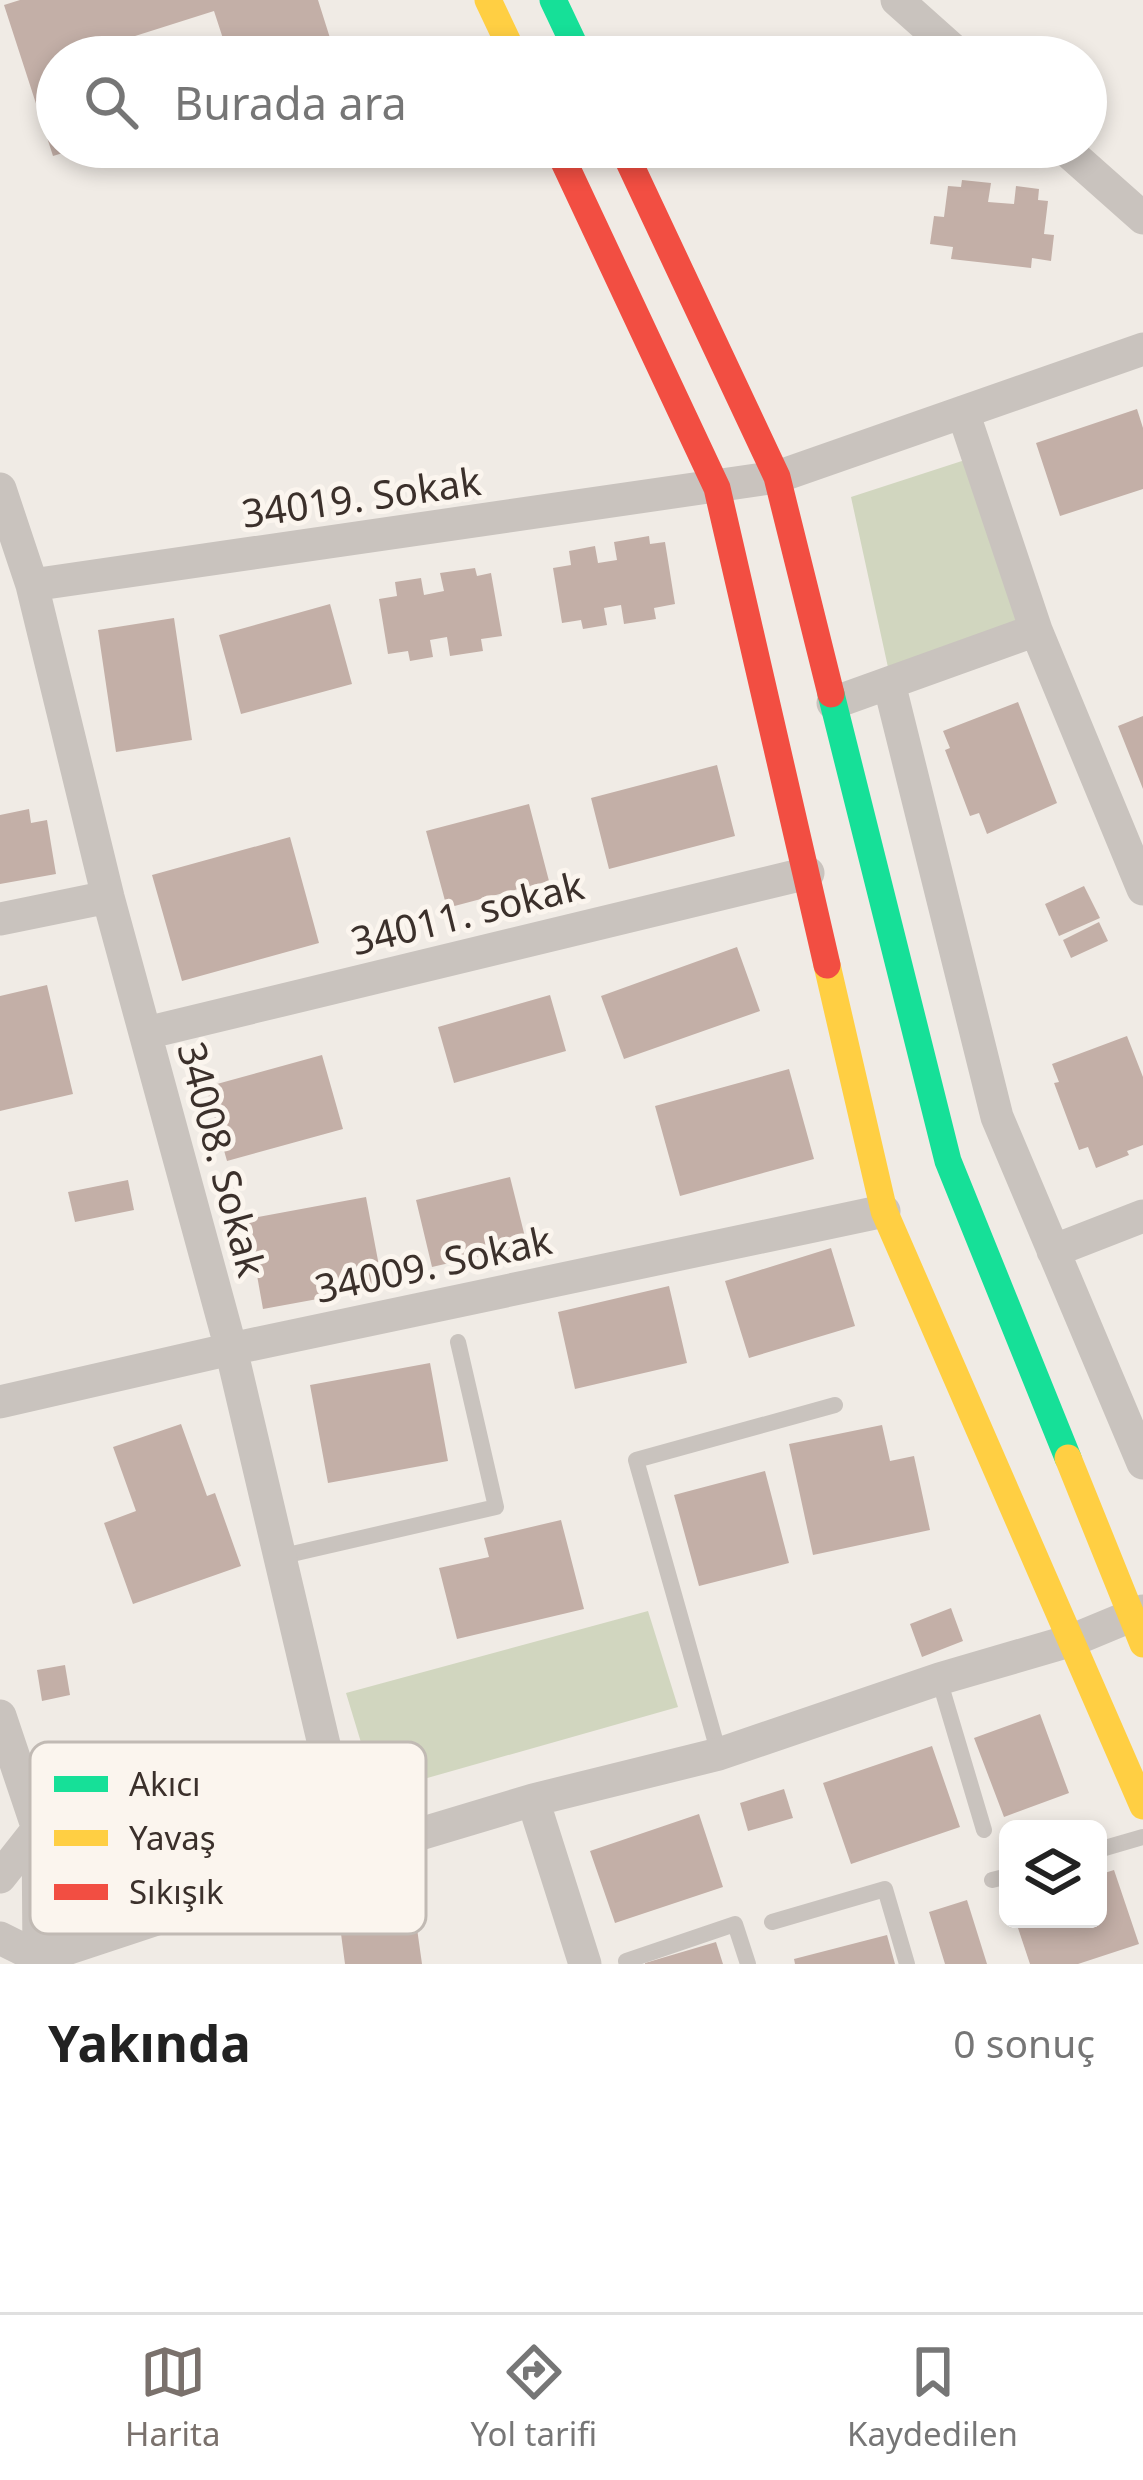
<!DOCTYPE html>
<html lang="tr">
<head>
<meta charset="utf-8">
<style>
  body { margin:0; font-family:"Noto Sans",sans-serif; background:#f6f6f6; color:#222 }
  .controls { position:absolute; right:36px; bottom:36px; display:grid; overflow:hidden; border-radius:18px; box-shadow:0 6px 18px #0003 }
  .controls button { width:108px; height:108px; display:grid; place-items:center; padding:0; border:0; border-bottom:3px solid #e0e0e0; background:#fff; color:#222; font:60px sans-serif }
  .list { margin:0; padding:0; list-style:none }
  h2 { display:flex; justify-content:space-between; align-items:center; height:156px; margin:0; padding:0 48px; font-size:51px }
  h2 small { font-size:39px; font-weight:400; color:#767676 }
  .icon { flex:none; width:66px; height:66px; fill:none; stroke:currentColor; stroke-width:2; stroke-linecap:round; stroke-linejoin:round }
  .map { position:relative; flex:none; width:1143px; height:1964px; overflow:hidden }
  .search { position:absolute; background:#fff; box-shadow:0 6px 18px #0003; left:36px; right:36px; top:36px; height:132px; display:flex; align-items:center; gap:30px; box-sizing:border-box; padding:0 42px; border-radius:66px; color:#767676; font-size:45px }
  .sheet { height:348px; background:#fff }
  nav { display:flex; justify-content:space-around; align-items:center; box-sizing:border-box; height:168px; border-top:3px solid #e0e0e0; background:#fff; font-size:33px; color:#767676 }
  nav a { display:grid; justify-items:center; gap:6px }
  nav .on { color:#7a716c }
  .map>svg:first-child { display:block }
  .green { fill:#d1d6bf }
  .building { fill:#c3afa7 }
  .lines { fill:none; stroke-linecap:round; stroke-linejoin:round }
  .lane { stroke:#c9c3be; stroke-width:16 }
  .street { stroke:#c9c3be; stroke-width:33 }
  .fast { stroke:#16e098; stroke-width:27 }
  .slow { stroke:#ffcf43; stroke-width:27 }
  .jam { stroke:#f24e42; stroke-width:27 }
  .labels { text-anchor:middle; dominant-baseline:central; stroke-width:10; stroke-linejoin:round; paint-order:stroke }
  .street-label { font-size:39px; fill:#3b302b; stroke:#fbf5ee }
  .key { fill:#fbf5ee; stroke:#c1bab4; stroke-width:3 }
  .key-label { font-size:33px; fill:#3b302b }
</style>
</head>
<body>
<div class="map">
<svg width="1143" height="1964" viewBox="0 0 1143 1964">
  <rect width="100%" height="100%" fill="#f0ebe5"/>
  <path class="green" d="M 965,460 L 1026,627 L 889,672 L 851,497 Z
    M 648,1611 L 678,1707 L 385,1790 L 373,1782 L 346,1693 Z"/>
  <path class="building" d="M 20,0 L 318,0 L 336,57 L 229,57 L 214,11 L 132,37 L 138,57 L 57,57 L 57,147 L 79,148 L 53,156 L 4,5 Z
    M 809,38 L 837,42 L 836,57 L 793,57 L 794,44 L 808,46 Z
    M 962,180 L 991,183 L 988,202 L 1014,204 L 1016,186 L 1039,189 L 1038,200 L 1048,201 L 1044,234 L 1054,235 L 1051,261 L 1032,258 L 1031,268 L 951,259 L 953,247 L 930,244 L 934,216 L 944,217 L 948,186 L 961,187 Z
    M 1137,409 L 1143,428 L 1143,489 L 1060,516 L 1036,443 Z
    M 649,536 L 650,544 L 665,542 L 675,604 L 654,608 L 656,619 L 624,624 L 621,605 L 604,608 L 607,625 L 583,629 L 581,620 L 562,623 L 553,568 L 571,565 L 569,551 L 595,546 L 598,563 L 617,560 L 614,542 Z
    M 475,568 L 477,576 L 491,573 L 502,636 L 481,639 L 483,651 L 450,656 L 447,637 L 430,640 L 433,657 L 410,661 L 408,651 L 388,654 L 379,599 L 397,596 L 395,582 L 421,578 L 424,595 L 444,591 L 440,573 Z
    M 330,604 L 352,684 L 241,714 L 219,635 Z
    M 174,618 L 192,740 L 116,752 L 98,630 Z
    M 1018,702 L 1057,803 L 987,834 L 979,813 L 970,816 L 945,750 L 950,748 L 943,731 Z
    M 1143,716 L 1143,789 L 1118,726 Z
    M 717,765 L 735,836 L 609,869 L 591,798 Z
    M 529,804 L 549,881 L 447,908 L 426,831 Z
    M 29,809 L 31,823 L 47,820 L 56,874 L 0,884 L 0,815 Z
    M 290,837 L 319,943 L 182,981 L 152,875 Z
    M 1084,886 L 1100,918 L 1059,936 L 1045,904 Z
    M 1099,922 L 1108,941 L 1071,958 L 1063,940 Z
    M 737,947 L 760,1011 L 624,1059 L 601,996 Z
    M 47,985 L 73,1094 L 0,1111 L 0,996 Z
    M 550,995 L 566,1051 L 454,1083 L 438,1027 Z
    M 1127,1036 L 1143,1077 L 1143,1145 L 1127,1151 L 1129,1155 L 1096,1168 L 1088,1147 L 1079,1150 L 1054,1083 L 1059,1082 L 1052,1064 Z
    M 322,1055 L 343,1129 L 227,1161 L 206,1087 Z
    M 789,1069 L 814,1159 L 680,1196 L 655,1106 Z
    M 510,1177 L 527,1245 L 432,1267 L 416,1200 Z
    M 128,1180 L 134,1210 L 75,1222 L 68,1192 Z
    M 366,1197 L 383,1287 L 263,1309 L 247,1219 Z
    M 831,1248 L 855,1326 L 749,1358 L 725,1281 Z
    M 669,1286 L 687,1363 L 575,1389 L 558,1312 Z
    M 430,1363 L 448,1461 L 328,1483 L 310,1385 Z
    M 181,1424 L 207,1496 L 215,1493 L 241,1566 L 133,1604 L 104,1523 L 136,1511 L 113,1447 Z
    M 882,1425 L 890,1461 L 914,1456 L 930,1530 L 813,1555 L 789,1444 Z
    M 765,1471 L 789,1563 L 699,1586 L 674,1495 Z
    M 561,1520 L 584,1609 L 457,1639 L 439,1568 L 489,1557 L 484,1538 Z
    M 951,1608 L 963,1641 L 922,1657 L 910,1624 Z
    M 65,1665 L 70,1695 L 42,1701 L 37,1670 Z
    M 1040,1714 L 1069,1793 L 1004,1817 L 974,1738 Z
    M 932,1746 L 960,1827 L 851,1864 L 823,1783 Z
    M 784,1789 L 793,1818 L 748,1831 L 740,1803 Z
    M 699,1814 L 723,1887 L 615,1923 L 590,1851 Z
    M 1114,1870 L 1139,1944 L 1078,1964 L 1030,1964 L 1015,1919 L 1098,1919 L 1098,1875 Z
    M 413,1900 L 422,1964 L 345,1964 L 338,1911 Z
    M 967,1900 L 987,1964 L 945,1964 L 929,1912 Z
    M 887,1935 L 895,1964 L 795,1964 L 794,1959 Z
    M 716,1942 L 723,1964 L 645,1964 L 645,1963 Z"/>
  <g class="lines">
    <path class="lane" d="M 279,1557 L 496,1507 L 458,1342
      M 939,1679 L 984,1830
      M 719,1754 L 636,1460 L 835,1405
      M 1098,1850 L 1143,1837
      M 992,1880 L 1008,1876
      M 772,1922 L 885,1889 L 907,1964
      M 626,1961 L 735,1924 L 748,1964"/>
    <path class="street" d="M 897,0 L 961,57
      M 1063,147 L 1143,218
      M 963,412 L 1036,630 L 1143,889
      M 0,489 L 32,585 L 108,897 L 231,1349 L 350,1855
      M 32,585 L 777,477 L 1143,349
      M 889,683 L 997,1117 L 1143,1463
      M 833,703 L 1036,630
      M 0,919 L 108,897
      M 146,1033 L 808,873
      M 1053,1251 L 1143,1216
      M 0,1402 L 231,1349 L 884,1211
      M 0,1716 L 38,1829 L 39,1958
      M 533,1800 L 585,1964
      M 0,1877 L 38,1829
      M 0,1938 L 52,1964
      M 37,1964 L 39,1958 L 350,1855 L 533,1800 L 719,1754 L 939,1679 L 1073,1640 L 1143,1611"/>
    <path class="fast" d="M 553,0 L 580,57
      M 831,694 L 948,1161 L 1068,1458"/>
    <path class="slow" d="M 488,0 L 515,57
      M 827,965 L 884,1211 L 1143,1806
      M 1068,1458 L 1143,1644"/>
    <path class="jam" d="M 557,147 L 717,488 L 827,965
      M 622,147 L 777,477 L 831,694"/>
  </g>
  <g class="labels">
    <g class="street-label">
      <text transform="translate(361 496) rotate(-8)">34019. Sokak</text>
      <text transform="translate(467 912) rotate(-14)">34011. sokak</text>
      <text transform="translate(223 1159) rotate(75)">34008. Sokak</text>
      <text transform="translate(433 1263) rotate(-12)">34009. Sokak</text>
    </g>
  </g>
  <rect x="30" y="1742" width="396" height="192" rx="18" class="key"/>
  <rect x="54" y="1776" width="54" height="16" fill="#16e098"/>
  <rect x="54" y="1830" width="54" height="16" fill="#ffcf43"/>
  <rect x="54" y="1884" width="54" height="16" fill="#f24e42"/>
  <g class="key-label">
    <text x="129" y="1796">Akıcı</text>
    <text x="129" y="1850">Yavaş</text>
    <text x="129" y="1904">Sıkışık</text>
  </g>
</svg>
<div class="controls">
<button><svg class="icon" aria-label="layers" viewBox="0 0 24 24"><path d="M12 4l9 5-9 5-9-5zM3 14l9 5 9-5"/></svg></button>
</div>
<div class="search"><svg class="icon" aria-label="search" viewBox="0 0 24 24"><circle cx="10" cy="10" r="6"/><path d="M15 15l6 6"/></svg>Burada ara</div>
</div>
<section class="sheet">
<h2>Yakında<small>0 sonuç</small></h2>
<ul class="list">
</ul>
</section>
<nav>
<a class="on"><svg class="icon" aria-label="map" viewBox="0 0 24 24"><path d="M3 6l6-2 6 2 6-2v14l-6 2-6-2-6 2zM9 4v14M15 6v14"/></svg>Harita</a>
<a><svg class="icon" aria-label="directions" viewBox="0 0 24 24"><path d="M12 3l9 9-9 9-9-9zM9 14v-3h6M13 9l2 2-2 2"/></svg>Yol tarifi</a>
<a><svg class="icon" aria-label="saved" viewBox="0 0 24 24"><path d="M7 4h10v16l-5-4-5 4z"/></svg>Kaydedilen</a>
</nav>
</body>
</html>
